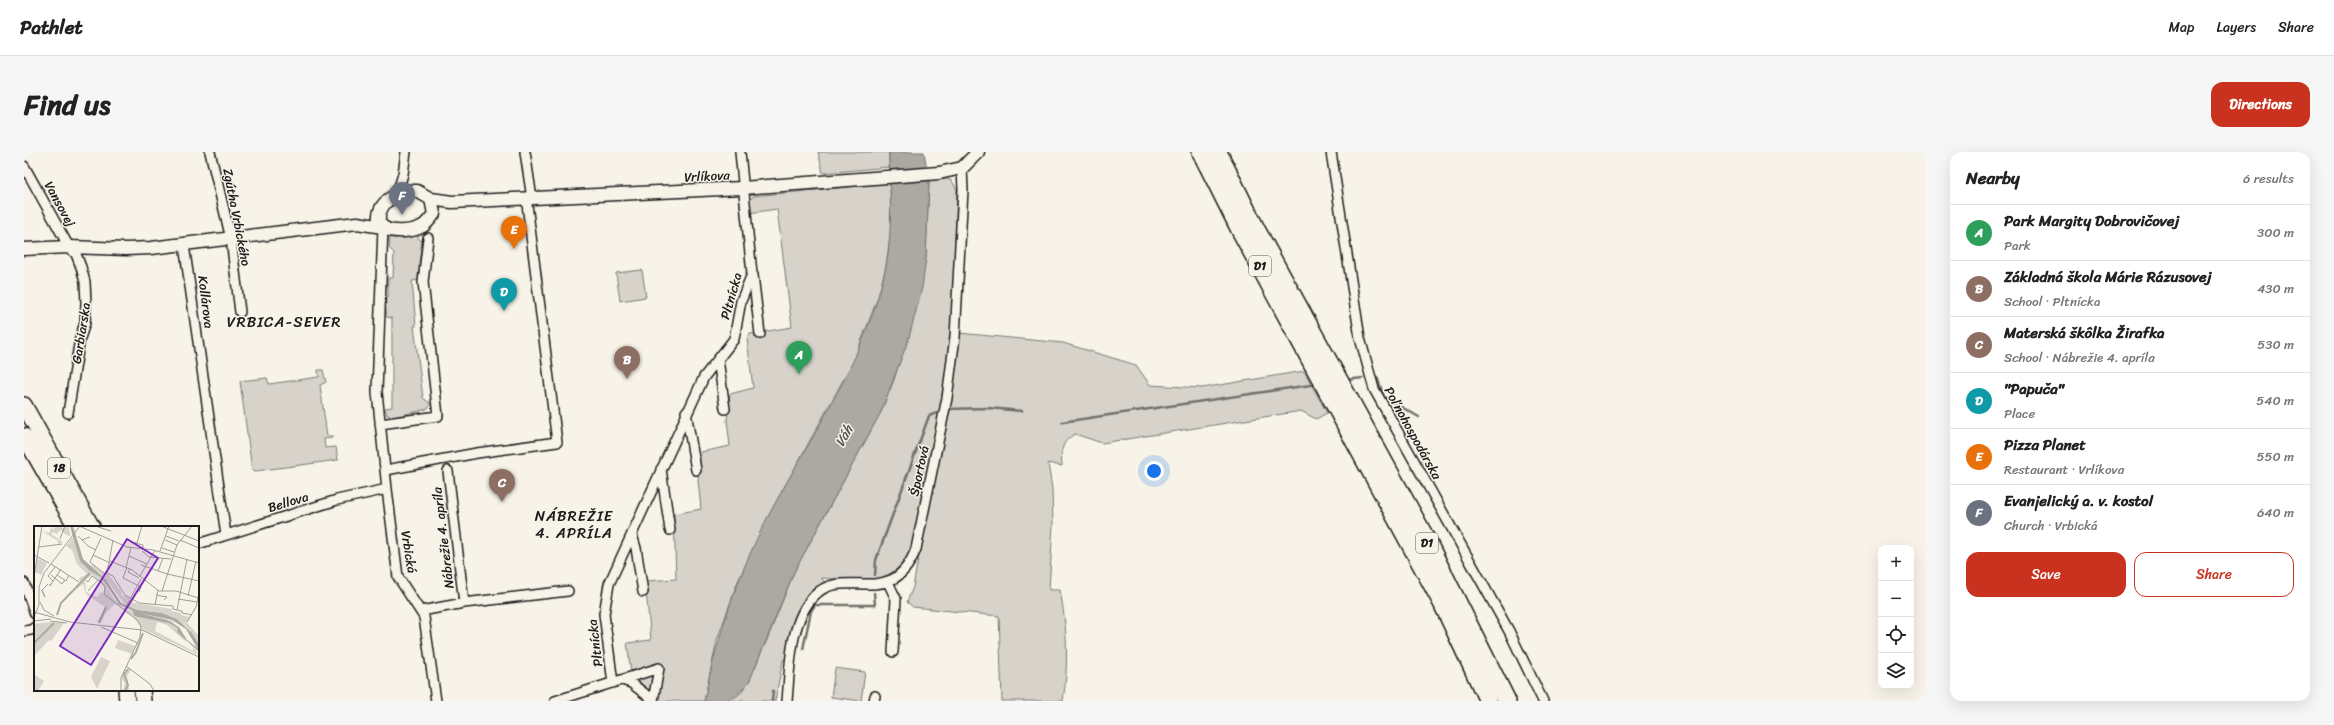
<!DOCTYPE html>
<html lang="en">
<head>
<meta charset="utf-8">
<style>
  body { margin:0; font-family:Sriracha,sans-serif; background:#f6f6f6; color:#222 }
  .controls { position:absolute; right:12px; bottom:12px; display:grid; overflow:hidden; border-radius:8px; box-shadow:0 4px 16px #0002 }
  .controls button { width:36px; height:36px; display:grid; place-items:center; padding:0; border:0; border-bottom:1px solid #e0e0e0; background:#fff; color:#222; font:20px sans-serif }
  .you { position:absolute; left:1130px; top:319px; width:14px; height:14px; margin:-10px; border:3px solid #fff; border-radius:50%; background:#1a73e8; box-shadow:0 0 0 6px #1a73e833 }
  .badge { display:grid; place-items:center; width:26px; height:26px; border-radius:50%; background:#c8321e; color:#fff; font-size:13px; font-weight:700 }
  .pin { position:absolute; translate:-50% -33px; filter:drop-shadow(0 1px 2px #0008) }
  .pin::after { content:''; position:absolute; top:21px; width:14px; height:12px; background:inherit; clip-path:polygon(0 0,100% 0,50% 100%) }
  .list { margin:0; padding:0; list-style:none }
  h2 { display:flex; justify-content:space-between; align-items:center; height:52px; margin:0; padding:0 16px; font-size:17px }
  h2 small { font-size:13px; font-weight:400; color:#767676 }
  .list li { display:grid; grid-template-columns:26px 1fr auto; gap:12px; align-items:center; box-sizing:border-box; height:56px; padding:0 16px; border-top:1px solid #e0e0e0 }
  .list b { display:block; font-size:15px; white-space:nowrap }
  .list p { margin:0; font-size:13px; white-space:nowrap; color:#767676 }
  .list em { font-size:13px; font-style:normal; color:#767676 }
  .actions { display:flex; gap:8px; padding:12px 16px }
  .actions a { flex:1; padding:9px 0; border:1px solid #c8321e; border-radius:12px; text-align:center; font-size:14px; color:#c8321e }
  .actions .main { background:#c8321e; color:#fff }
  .icon { flex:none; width:22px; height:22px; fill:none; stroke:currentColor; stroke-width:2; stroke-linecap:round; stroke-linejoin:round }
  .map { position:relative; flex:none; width:1902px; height:549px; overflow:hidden; border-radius:12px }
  header { display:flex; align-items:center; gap:24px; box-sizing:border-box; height:56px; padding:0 20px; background:#fff; border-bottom:1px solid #e0e0e0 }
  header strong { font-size:19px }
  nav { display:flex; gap:22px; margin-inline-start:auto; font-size:14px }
  .intro { display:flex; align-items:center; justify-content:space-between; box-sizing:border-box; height:96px; padding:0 24px }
  h1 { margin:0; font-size:28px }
  .button { padding:10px 18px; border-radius:12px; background:#c8321e; color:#fff; font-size:14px; font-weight:700 }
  main { display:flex; gap:24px; padding:0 24px }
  aside { flex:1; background:#fff; border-radius:12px; box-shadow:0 4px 16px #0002 }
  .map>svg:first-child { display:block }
  .green { fill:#d7d3cb; stroke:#7a7874 }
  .water { fill:#aca9a2; stroke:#72716c }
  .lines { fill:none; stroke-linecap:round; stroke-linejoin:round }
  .stream { stroke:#72716c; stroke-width:2.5 }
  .minor-casing { stroke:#1c1c1c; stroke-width:12 }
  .tertiary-casing { stroke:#1c1c1c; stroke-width:15 }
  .primary-casing { stroke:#1c1c1c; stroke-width:18 }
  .motorway-casing { stroke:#1c1c1c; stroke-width:20 }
  .minor { stroke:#f7f3e8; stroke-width:9 }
  .tertiary { stroke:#f7f3e8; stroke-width:12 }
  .primary { stroke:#f7f3e8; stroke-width:15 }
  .motorway { stroke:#f7f3e8; stroke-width:17 }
  .labels { text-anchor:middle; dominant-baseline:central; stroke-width:3; stroke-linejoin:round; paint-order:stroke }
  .shield { fill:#f7f3e8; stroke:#5e5c59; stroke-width:1 }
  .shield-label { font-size:12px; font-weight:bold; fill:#1c1c1c }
  .street-label { font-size:13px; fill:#1c1c1c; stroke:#f7f3e8 }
  .water-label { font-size:14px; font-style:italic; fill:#565452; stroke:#f7f3e8 }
  .quarter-label { font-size:15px; letter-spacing:1px; fill:#1c1c1c; stroke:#f7f3e8 }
  .inset-river { fill:none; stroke:#aca9a2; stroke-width:2 }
  .inset-road { fill:none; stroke:#9f9d96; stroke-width:1 }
  .view { fill:#7b2cbf; fill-opacity:0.15; stroke:#7b2cbf; stroke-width:2 }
  .inset-edge { fill:none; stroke:#1c1c1c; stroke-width:2 }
</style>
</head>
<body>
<header>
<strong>Pathlet</strong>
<nav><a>Map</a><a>Layers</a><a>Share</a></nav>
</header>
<div class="intro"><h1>Find us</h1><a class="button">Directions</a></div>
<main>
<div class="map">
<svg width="1902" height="549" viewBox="0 0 1902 549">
  <rect width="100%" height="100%" fill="#f7f3e8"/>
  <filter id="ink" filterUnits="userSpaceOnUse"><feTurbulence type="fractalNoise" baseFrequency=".025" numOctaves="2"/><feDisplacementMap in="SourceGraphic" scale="8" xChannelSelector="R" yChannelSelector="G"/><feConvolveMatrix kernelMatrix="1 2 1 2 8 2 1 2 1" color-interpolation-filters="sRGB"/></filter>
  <g filter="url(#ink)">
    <path class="green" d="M 794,0 L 865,0 L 865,15 L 799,21 Z
      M 923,27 L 928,29 L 933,38 L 928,181 L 914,268 L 890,393 C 870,437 836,428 797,426 L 808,437 C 777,457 777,474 769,508 L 759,508 L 751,549 L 707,549 L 718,540 L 743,488 L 770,420 L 857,260 L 870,228 L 880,195 L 884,189 L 902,106 L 905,28 Z
      M 866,31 L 867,77 L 862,114 L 854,145 L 830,208 L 749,356 L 714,429 L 693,488 L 680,549 L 633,549 L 607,520 L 603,491 L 627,488 L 621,429 L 652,427 L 650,362 L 677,357 L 674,328 L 677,300 L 706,294 L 703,268 L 706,242 L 729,236 L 723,187 L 726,182 L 768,175 L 753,57 L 725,61 L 725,48 L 730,44 Z
      M 391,82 L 398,90 L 395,110 L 397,128 L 388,129 L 392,174 L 390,174 L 399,246 L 406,251 L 406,254 L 403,257 L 369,265 L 363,263 L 361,256 L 368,255 L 368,166 L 362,165 L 362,157 L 360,155 L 360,145 L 364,145 L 364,126 L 369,126 L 370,101 L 365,96 L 366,84 Z
      M 618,118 L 622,145 L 596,149 L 592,121 Z
      M 935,181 L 1039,191 L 1112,213 L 1126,233 L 1178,236 L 1280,219 L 1303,261 L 1292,267 L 1277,259 L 1078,291 L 1051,282 C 1037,290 1037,298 1038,314 L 1024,311 L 1028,337 L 1029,373 L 1025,438 L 1036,438 C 1043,475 1045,511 1039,549 L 978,549 L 975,464 L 889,455 L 883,450 L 889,435 Z
      M 294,218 L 299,218 L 302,230 L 296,233 L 303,284 L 308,284 L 308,286 L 300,287 L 301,296 L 312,295 L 314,308 L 232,319 L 228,318 L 216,229 L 243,226 L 245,232 L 295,225 Z
      M 811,516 L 841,520 L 837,549 L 807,545 Z"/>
    <path class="water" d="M 865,0 L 900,0 L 905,28 L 902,106 L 898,136 L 884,189 L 857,260 L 770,420 L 726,528 C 710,549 706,549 680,549 C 694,481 715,418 748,357 C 790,279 844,202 862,114 C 869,79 866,36 865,0 Z"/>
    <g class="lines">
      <path class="stream" d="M 1351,224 L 1353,225 L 1360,245 L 1395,265
        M 1322,228 L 1339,226
        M 923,257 L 964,256 L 998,259
        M 1038,270 L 1293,232
        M 851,423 L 852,408 L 905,264 L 918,259
        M 779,497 L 787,459 L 791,453 L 851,453 L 850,441
        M 748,549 L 749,539"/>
      <g class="minor-casing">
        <path id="minor" d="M 186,0 L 207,87 L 216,160
          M 1307,0 L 1336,186 L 1350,237 L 1485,479 L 1519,549
          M 0,14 L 45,95 L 52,102 L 57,115 L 61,130 L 62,151 L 61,171 L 56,186 L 44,261
          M 373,42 L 379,22 L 382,0
          M 359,75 L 353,240 L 363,337 L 374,425 L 400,465 L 412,549
          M 160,93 L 202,383
          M 729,123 L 736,182
          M 694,207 L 701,257
          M 662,260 L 672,318
          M 356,272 L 414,264 L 399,130 L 404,86
          M 637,317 L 646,378
          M 362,318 L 453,301 L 533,290 L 503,52 L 507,40 L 501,0
          M 424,319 L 440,451
          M 608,383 L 612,396 L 619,440
          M 174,392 L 313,348 L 363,337
          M 864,430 L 872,447 L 869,500
          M 0,431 L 11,462
          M 397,459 L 440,451 L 544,439
          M 0,479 L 7,478 L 11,475
          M 598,528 L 607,531 L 629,548
          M 589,531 L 580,462 L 585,432 L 680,225 L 710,187 L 717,149 L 728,122 L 716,0
          M 531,549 L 635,516 L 629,549
          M 763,549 C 766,517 765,470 790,444 C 820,412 868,460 892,397 L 923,246 L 931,185 L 939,38 L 938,16
          M 850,549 L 851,544"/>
      </g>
      <g class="tertiary-casing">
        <path id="tertiary" d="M 381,39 L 393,39 L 407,47 L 410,62 C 407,66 403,71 399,74 C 388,80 361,83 355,70 C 353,53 367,44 381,39 Z
          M 407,47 L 428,50 L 718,36 L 915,21 L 938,16 L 954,0
          M 0,97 L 45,95 L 102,97 L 127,96 L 333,71 L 359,75"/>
      </g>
      <g class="primary-casing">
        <path id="primary" d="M 0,253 L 68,375
          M 0,284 L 52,375
          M 102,538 L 103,549
          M 118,538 L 119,549"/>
      </g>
      <g class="motorway-casing">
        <path id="motorway" d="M 1177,0 L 1216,78 L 1418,451 L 1464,549
          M 1194,0 L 1232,77 L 1400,383 L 1483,549"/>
      </g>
      <use href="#minor" class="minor"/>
      <use href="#tertiary" class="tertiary"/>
      <use href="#primary" class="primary"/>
      <use href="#motorway" class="motorway"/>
    </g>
  </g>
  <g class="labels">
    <g class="shield">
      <rect x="1225" y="104" width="22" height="20" rx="3"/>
      <rect x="24" y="306" width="22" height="20" rx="3"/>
      <rect x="1392" y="381" width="22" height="20" rx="3"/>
    </g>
    <g class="shield-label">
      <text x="1236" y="114">D1</text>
      <text x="35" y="316">18</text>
      <text x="1403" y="391">D1</text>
    </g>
    <g class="street-label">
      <text transform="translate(683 24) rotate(-3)">Vrlíkova</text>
      <text transform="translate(36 52) rotate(61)">Vansovej</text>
      <text transform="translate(213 65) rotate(79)">Zgútha Vrbického</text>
      <text transform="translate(707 144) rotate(-74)">Pltnícka</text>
      <text transform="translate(182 150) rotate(83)">Kollárova</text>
      <text transform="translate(57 181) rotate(-81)">Garbiarska</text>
      <text transform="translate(1389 281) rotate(61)">Poľnohospodárska</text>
      <text transform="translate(895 319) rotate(-78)">Športová</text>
      <text transform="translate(264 350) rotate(-17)">Bellova</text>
      <text transform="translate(419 386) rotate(-97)">Nábrežie 4. apríla</text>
      <text transform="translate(385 400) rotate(81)">Vrbická</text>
      <text transform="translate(571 491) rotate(-97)">Pltnícka</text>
    </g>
    <g class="water-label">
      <text transform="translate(820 284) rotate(-61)">Váh</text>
    </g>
    <g class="quarter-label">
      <text x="260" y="170">VRBICA-SEVER</text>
      <text x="550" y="364">NÁBREŽIE<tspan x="550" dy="17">4. APRÍLA</tspan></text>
    </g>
  </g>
  <g transform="translate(10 374)">
    <rect width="165" height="165" fill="#f7f3e8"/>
    <path d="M 18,0 L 19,4 L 22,0 L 30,2 L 34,0 L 37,9 L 34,10 L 26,4 L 23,8 L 19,6 L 17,8 L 29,16 L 24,18 L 24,15 L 8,5 L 15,7 ZM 39,11 L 49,38 L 68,52 L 80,73 L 90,82 L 81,78 L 71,88 L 67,97 L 63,96 L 71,81 L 52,68 L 49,58 L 30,73 L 46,57 L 45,52 L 53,48 L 43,38 L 38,24 L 32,20 ZM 58,49 L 71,61 L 70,68 L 67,66 L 63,71 L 52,66 L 51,54 ZM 3,32 L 13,37 L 7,49 L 1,46 ZM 59,39 L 75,49 L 88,66 L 87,69 L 96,71 L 92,80 L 72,54 L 55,40 ZM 95,76 L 138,83 L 138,85 L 147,87 L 147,89 L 156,91 L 153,97 L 165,110 L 165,118 L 154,102 L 143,93 L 128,87 L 103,84 L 93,80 ZM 92,83 L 138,95 L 153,112 L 151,115 L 133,99 L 123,96 L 121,105 L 159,125 L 159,121 L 165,129 L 108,103 L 100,91 L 92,87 ZM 15,96 L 30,97 L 18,114 L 14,115 L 0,130 L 0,98 ZM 84,114 L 101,120 L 98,128 L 81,122 ZM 67,131 L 76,135 L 63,163 L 57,151 ZM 95,141 L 97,144 L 93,150 L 95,164 L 89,165 L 91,157 L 87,152 ZM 0,148 L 10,155 L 4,165 L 0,165 Z" fill="#d7d3cb" fill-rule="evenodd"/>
    <path d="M 36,0 L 39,0 L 49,33 L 72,54 L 87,77 L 103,84 L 128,87 L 143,93 L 157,106 L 165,118 L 165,126 L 143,106 L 144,102 L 135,97 L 100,90 L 99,85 L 85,78 L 68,52 L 56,45 L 46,35 ZM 101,86 L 138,94 L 152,103 L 163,122 L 152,113 L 145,101 L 133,94 Z" fill="#aca9a2" fill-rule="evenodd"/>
    <path class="inset-river" d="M 23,89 L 27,77 L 56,47M 65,97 L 72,81M 0,117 L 20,97M 97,133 L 102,126 L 109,107M 91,165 L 94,159 L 90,148 L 94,143"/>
    <path class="inset-road" d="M 45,0 L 93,21 L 119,24 L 165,37M 127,0 L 165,15M 64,1 L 77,5M 132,10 L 145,15M 56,11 L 48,14 L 44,10 L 54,20 L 62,24M 67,12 L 56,36 L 71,48M 26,13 L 31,0M 131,14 L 143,19M 146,14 L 165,22M 103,17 L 97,16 L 109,19 L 109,23M 103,17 L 108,0M 5,21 L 28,18M 128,22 L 140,26M 108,25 L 115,31 L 137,33M 126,25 L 135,0M 0,29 L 15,37M 59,29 L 76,37M 95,30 L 113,38M 76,35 L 98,44 L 125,65 L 142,65 L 165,72M 17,38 L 45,56M 107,39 L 133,48 L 165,55M 92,41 L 97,22M 93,41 L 89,52 L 107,61 L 105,66M 96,43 L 94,46 L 105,52M 124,45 L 129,32M 73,47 L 79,50 L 91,69 L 105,77 L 139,80 L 139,83 L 148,85 L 148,87 L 158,89M 73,47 L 79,14M 17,49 L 28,58 L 31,54M 23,49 L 32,55 L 35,49M 106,50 L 121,24M 0,51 L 8,0M 52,54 L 54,56 L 58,50 L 68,57 L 71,61 L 70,68 L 103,94 L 107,100 L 106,111 L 87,152 L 87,165M 19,55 L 14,50 L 21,41M 16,58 L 16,60 L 27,43M 8,65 L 11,71 L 8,64 L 14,58M 54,65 L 64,54M 128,65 L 143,19 L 158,0M 122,69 L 133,71 L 130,74M 154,70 L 162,35M 144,73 L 163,76M 6,76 L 10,84 L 20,90M 121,79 L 124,64M 90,84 L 107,53M 143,84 L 153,33M 0,86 L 36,96 L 108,104 L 165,131M 0,91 L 5,79 L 5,61 L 10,47 L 46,0M 0,95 L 17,93M 16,95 L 33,97M 153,96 L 162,81 L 165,67M 67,101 L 104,117M 92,140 L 116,158 L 120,165"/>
    <path class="view" d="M 93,13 L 124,32 L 57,139 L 26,120 Z"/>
    <rect width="165" height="165" class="inset-edge"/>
  </g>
</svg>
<div class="controls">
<button>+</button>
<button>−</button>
<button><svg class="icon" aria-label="locate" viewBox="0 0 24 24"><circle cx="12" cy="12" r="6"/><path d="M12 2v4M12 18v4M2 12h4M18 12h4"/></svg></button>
<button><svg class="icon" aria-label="layers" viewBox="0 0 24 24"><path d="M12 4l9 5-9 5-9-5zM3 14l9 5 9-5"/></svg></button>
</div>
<div class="you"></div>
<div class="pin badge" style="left:775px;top:222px;background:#2e9e5b">A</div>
<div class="pin badge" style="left:603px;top:227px;background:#8d6e63">B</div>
<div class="pin badge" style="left:478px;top:350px;background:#8d6e63">C</div>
<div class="pin badge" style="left:480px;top:159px;background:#0f9aa8">D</div>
<div class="pin badge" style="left:490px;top:97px;background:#e8710a">E</div>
<div class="pin badge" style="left:378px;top:63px;background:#6b7280">F</div>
</div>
<aside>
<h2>Nearby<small>6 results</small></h2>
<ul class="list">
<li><span class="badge" style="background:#2e9e5b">A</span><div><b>Park Margity Dobrovičovej</b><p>Park</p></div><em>300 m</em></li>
<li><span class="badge" style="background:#8d6e63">B</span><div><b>Základná škola Márie Rázusovej</b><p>School · Pltnícka</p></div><em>430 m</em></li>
<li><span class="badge" style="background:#8d6e63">C</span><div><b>Materská škôlka Žirafka</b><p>School · Nábrežie 4. apríla</p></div><em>530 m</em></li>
<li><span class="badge" style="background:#0f9aa8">D</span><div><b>&quot;Papuča&quot;</b><p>Place</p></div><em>540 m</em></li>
<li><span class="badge" style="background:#e8710a">E</span><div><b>Pizza Planet</b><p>Restaurant · Vrlíkova</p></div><em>550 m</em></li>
<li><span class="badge" style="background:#6b7280">F</span><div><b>Evanjelický a. v. kostol</b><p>Church · Vrbická</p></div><em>640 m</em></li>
</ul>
<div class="actions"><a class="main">Save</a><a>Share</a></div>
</aside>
</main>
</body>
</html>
